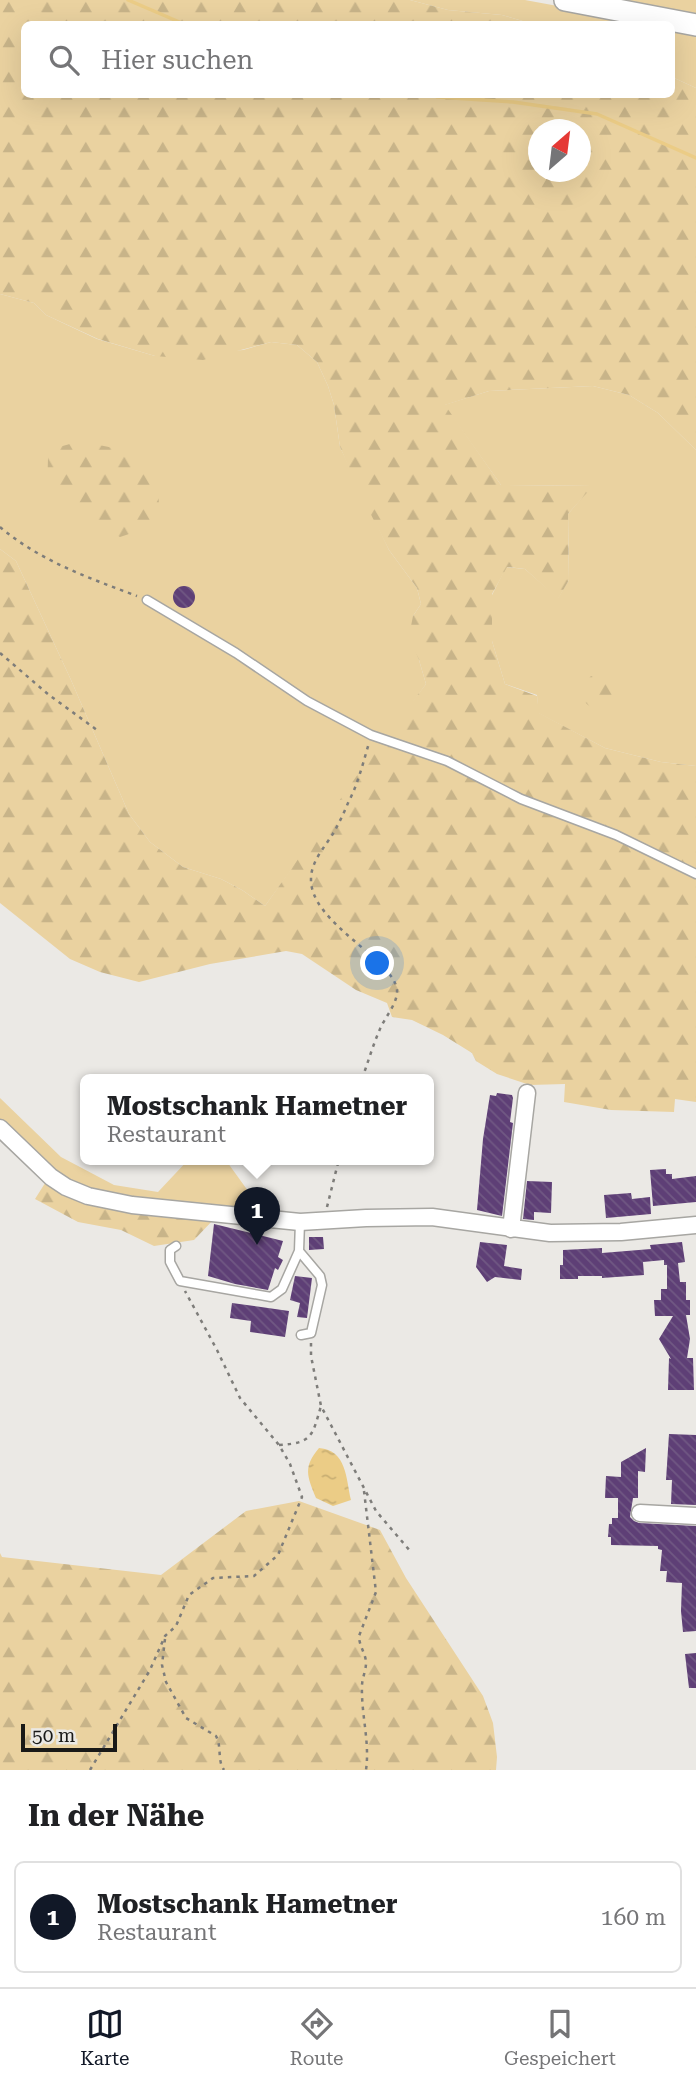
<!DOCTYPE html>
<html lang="de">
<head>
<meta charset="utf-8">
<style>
  body { margin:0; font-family:"Roboto Serif",serif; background:#f2f2f2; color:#202124 }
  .compass { position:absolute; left:528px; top:119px; width:63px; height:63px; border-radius:50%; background:#fff; box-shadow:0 7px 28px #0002; rotate:28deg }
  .scale { position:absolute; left:21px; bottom:18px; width:96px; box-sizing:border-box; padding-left:7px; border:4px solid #191917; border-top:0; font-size:19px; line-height:24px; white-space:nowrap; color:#191917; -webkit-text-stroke:5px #ebe9e5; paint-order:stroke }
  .you { position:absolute; left:378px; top:964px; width:24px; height:24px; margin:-18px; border:5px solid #fff; border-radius:50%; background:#1a73e8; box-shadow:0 0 0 10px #1a73e833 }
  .badge { display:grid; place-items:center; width:46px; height:46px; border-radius:50%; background:#111827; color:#fff; font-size:23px; font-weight:700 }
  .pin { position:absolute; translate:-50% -58px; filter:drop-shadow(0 2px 4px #0008) }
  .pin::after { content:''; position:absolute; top:37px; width:24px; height:21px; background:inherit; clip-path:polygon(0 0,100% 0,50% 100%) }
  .popup { position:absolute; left:80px; top:1074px; width:354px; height:91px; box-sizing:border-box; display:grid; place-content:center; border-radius:10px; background:#fff; filter:drop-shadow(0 2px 5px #0005); font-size:23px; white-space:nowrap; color:#757577 }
  .popup b { font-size:26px; color:#202124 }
  .popup::after { content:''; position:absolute; left:50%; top:100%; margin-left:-14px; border:14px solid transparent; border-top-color:#fff }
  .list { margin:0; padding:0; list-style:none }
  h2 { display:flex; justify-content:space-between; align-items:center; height:91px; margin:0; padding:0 28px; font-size:30px }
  h2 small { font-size:23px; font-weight:400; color:#757577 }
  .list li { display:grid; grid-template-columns:46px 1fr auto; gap:21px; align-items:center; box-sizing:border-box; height:112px; margin:0 14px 14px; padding:0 14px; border:2px solid #e0e0e0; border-radius:10px }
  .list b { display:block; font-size:26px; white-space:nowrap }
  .list p { margin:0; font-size:23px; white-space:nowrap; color:#757577 }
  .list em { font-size:23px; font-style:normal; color:#757577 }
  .icon { flex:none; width:38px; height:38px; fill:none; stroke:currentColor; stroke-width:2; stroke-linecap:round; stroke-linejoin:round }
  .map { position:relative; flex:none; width:696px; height:1770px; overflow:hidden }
  .search { position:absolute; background:#fff; box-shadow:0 7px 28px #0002; left:21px; right:21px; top:21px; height:77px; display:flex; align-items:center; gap:18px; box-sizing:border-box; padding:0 24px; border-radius:10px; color:#757577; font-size:26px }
  .sheet { height:217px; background:#fff }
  nav { display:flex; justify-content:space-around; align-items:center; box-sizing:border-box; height:98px; border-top:2px solid #e0e0e0; background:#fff; font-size:19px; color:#757577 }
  nav a { display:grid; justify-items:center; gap:4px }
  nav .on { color:#111827 }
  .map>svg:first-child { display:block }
  .green { fill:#ead2a0 }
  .forest { fill:url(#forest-firs); fill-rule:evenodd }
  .water { fill:url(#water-ripples) }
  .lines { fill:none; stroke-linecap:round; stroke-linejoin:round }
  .stream { stroke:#ebcc86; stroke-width:3.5 }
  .building { fill:url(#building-back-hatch) }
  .lane-casing { stroke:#a7a6a2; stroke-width:11 }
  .street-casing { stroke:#a7a6a2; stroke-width:19 }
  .secondary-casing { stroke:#a7a6a2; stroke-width:24 }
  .path { stroke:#7e7d7a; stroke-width:2.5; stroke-dasharray:3.5 5; stroke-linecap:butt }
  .lane { stroke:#fff; stroke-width:8 }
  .street { stroke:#fff; stroke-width:16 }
  .secondary { stroke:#fff; stroke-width:21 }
</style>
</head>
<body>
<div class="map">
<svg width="696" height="1770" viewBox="0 0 696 1770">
  <defs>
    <pattern id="forest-firs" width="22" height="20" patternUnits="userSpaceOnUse" patternTransform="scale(1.75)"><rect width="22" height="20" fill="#ead2a0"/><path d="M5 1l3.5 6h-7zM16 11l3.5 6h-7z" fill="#c8b489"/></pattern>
    <pattern id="water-ripples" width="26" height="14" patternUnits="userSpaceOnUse" patternTransform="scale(1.75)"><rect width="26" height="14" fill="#ebcc86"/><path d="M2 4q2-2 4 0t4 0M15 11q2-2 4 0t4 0" fill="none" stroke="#c9af73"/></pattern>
    <pattern id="building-back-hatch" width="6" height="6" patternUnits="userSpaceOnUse" patternTransform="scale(1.75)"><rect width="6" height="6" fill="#5e3f76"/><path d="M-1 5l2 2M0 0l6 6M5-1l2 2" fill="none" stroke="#705883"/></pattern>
  </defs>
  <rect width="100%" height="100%" fill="#ebe9e5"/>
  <path class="green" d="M 410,0 L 525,0 L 655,24 L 533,24 L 502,15 L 448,10 Z
    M 612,0 L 696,0 L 696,16 Z
    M 672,28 L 696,32 L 696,88 L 672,77 Z
    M 0,294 L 34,303 L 46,315 L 97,339 L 155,356 L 243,350 L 271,342 L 297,345 L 317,362 L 328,386 L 334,405 L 340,447 L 389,550 L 417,588 L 421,604 L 413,616 L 419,660 L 426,684 L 265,906 L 242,890 L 221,879 L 183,867 L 150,842 L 129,814 L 71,680 L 16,561 L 0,549 Z
    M 593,386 L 629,395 L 658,413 L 696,450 L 696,766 L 661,762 L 605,748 L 538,713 L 537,695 L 505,684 L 492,641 L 492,595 L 506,567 L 525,569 L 558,598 L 569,580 L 568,514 L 592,486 L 501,485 L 444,405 L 489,391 Z
    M 0,1098 L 61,1157 L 114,1185 L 158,1192 L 189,1159 L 225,1159 L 256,1202 L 254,1211 L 95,1196 L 46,1166 L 0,1120 Z"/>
  <path class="forest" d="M 0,0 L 410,0 L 448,10 L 502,15 L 533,24 L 24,24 L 24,94 L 672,94 L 672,77 L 696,88 L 696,450 L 658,413 L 629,395 L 593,386 L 489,391 L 445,405 L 501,485 L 593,486 L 568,514 L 569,580 L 558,599 L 525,569 L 507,567 L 492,594 L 492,641 L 505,684 L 537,696 L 539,713 L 605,748 L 661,762 L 696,766 L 696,1102 L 675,1099 L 674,1112 L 611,1110 L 564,1102 L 565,1084 L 530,1085 L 497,1074 L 476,1061 L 472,1053 L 443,1035 L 412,1020 L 392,1017 L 387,1003 L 356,990 L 302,954 L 286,951 L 210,964 L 139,982 L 100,972 L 70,959 L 0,903 L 0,549 L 16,561 L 71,680 L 129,814 L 150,842 L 183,867 L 221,879 L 242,890 L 265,906 L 375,750 L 426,684 L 419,660 L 409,636 L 413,616 L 421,604 L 417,588 L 389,550 L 360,493 L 340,447 L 334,405 L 328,386 L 317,362 L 297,345 L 271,342 L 203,360 L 155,356 L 98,339 L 46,315 L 34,303 L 0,294 ZM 538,130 L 580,130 L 580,172 L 538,172 Z
    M 77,442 C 126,448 165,456 158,515 L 135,532 L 120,537 C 103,529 55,493 49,475 C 47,470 48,464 48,458 L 59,447 Z
    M 591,676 L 600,676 L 614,680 L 617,691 L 614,703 L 604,710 C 586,708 583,703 582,686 Z
    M 47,1180 L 69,1197 L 105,1205 L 216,1217 L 194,1240 L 154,1246 L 121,1230 L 78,1222 L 35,1199 Z
    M 299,1501 L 380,1530 L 406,1578 L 483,1696 L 493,1723 L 497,1757 L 496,1770 L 0,1770 L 0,1553 L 2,1557 L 161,1575 L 246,1511 Z"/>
  <path class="water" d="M 319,1448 C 347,1450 346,1479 351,1500 L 333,1506 L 316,1498 C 307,1476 303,1467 319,1448 Z"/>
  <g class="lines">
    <path class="stream" d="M 128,0 L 184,24
      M 432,94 L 437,97 L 513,102 L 597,114 L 696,158"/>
  </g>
  <path class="building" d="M173 597a11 11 0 1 1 22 0a11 11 0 1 1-22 0Z
    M 497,1093 L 512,1095 L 513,1098 L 510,1122 L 513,1123 L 502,1216 L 477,1210 L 483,1139 L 490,1095 L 496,1096 Z
    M 666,1169 L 666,1174 L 672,1174 L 672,1179 L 696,1176 L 696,1202 L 653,1206 L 650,1170 Z
    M 527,1181 L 552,1182 L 551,1213 L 534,1212 L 534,1220 L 523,1219 Z
    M 631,1193 L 632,1199 L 650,1197 L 651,1214 L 606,1218 L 604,1195 Z
    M 214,1224 L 283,1241 L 278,1257 L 283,1260 L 278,1270 L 275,1268 L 268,1290 L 235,1284 L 208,1276 Z
    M 309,1237 L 323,1237 L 324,1249 L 309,1250 Z
    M 480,1242 L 507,1245 L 504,1266 L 522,1269 L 521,1280 L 495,1277 L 487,1282 L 476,1267 Z
    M 682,1242 L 685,1262 L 678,1263 L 680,1282 L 686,1282 L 686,1300 L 690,1300 L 690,1315 L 686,1315 L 690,1339 L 687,1358 L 693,1358 L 694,1390 L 668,1390 L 669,1358 L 671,1359 L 659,1339 L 673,1316 L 655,1316 L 654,1300 L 661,1300 L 661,1289 L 667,1289 L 667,1265 L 664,1265 L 664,1260 L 643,1262 L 644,1275 L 602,1278 L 602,1276 L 578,1276 L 578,1279 L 560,1279 L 560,1265 L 563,1265 L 563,1250 L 602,1248 L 602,1253 L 651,1249 L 650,1245 Z
    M 295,1276 L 312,1278 L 307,1318 L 297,1317 L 300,1303 L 290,1300 Z
    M 232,1303 L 289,1311 L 285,1337 L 250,1332 L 251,1321 L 230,1318 Z
    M 669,1434 L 696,1435 L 696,1505 L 671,1504 L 672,1480 L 666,1480 Z
    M 646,1448 L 645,1472 L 638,1471 L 638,1498 L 633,1498 L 630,1517 L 634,1521 L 639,1523 L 696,1526 L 696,1631 L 683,1632 L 681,1611 L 682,1583 L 666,1582 L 667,1571 L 660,1571 L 662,1550 L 658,1549 L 658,1546 L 611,1545 L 611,1537 L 608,1537 L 609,1524 L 612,1524 L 612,1518 L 618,1518 L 618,1498 L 605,1498 L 606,1476 L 621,1477 L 621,1462 Z
    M 696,1653 L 696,1688 L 689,1688 L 685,1654 Z"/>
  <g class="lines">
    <g class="lane-casing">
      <path id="lane" d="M 147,600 L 236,653 L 307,701 L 371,735 L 447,761 L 521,799 L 616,835 L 696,874
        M 176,1246 L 170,1250 L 170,1262 L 180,1281 L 271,1297 L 282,1289 L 299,1251 L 300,1222
        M 299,1251 L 320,1276 L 322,1285 L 311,1333 L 301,1335"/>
    </g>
    <g class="street-casing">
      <path id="street" d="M 0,1128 L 51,1177 L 66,1187 L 88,1196 L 132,1205 L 300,1222 L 366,1218 L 432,1217 L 550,1233 L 621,1232 L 696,1225
        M 511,1229 L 527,1093
        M 640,1513 L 696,1516"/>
    </g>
    <g class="secondary-casing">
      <path id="secondary" d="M 565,0 L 696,25"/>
    </g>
    <path class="path" d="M 0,527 C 40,561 89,578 137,596
      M 0,653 L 49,695 L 97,730
      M 362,1079 C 368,1062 373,1045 380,1029 C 385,1017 398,1003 397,990 C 394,959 310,923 311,879 C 311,861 325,847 334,832 C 339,823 344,813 348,803 C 358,784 363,763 369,743
      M 327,1207 L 339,1159
      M 311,1343 L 311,1356 L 321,1406 L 376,1511 L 411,1552
      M 279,1445 C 312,1443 312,1437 321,1406
      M 364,1491 L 376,1592 L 359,1636 C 359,1646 366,1654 366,1663 C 366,1671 362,1678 362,1686 C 361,1714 370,1742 366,1770
      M 165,1639 L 162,1665 L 166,1682 L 186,1718 L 216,1736 C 222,1747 217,1760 224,1770
      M 90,1770 L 150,1670 L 165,1636 L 176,1626 L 189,1595 L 213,1578 L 254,1576 L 278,1555 L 302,1497 L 290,1464 L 279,1445 L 240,1398 L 217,1350 L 185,1291"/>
    <use href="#lane" class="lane"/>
    <use href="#street" class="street"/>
    <use href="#secondary" class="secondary"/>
  </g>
</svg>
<svg class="compass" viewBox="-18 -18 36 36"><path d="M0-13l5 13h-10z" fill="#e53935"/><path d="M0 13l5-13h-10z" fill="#757577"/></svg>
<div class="scale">50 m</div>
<div class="you"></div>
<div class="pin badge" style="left:257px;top:1245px">1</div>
<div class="popup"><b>Mostschank Hametner</b>Restaurant</div>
<div class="search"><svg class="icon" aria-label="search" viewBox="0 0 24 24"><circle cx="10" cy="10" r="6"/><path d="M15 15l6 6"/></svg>Hier suchen</div>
</div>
<section class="sheet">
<h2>In der Nähe<small></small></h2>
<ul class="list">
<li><span class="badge">1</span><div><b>Mostschank Hametner</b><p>Restaurant</p></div><em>160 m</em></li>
</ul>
</section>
<nav>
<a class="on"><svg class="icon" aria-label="map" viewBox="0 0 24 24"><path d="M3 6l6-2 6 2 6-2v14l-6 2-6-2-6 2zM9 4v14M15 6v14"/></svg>Karte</a>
<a><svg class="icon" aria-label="directions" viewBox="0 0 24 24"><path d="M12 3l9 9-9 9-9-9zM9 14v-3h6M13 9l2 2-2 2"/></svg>Route</a>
<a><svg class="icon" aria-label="saved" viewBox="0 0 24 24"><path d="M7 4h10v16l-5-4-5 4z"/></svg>Gespeichert</a>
</nav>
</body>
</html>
